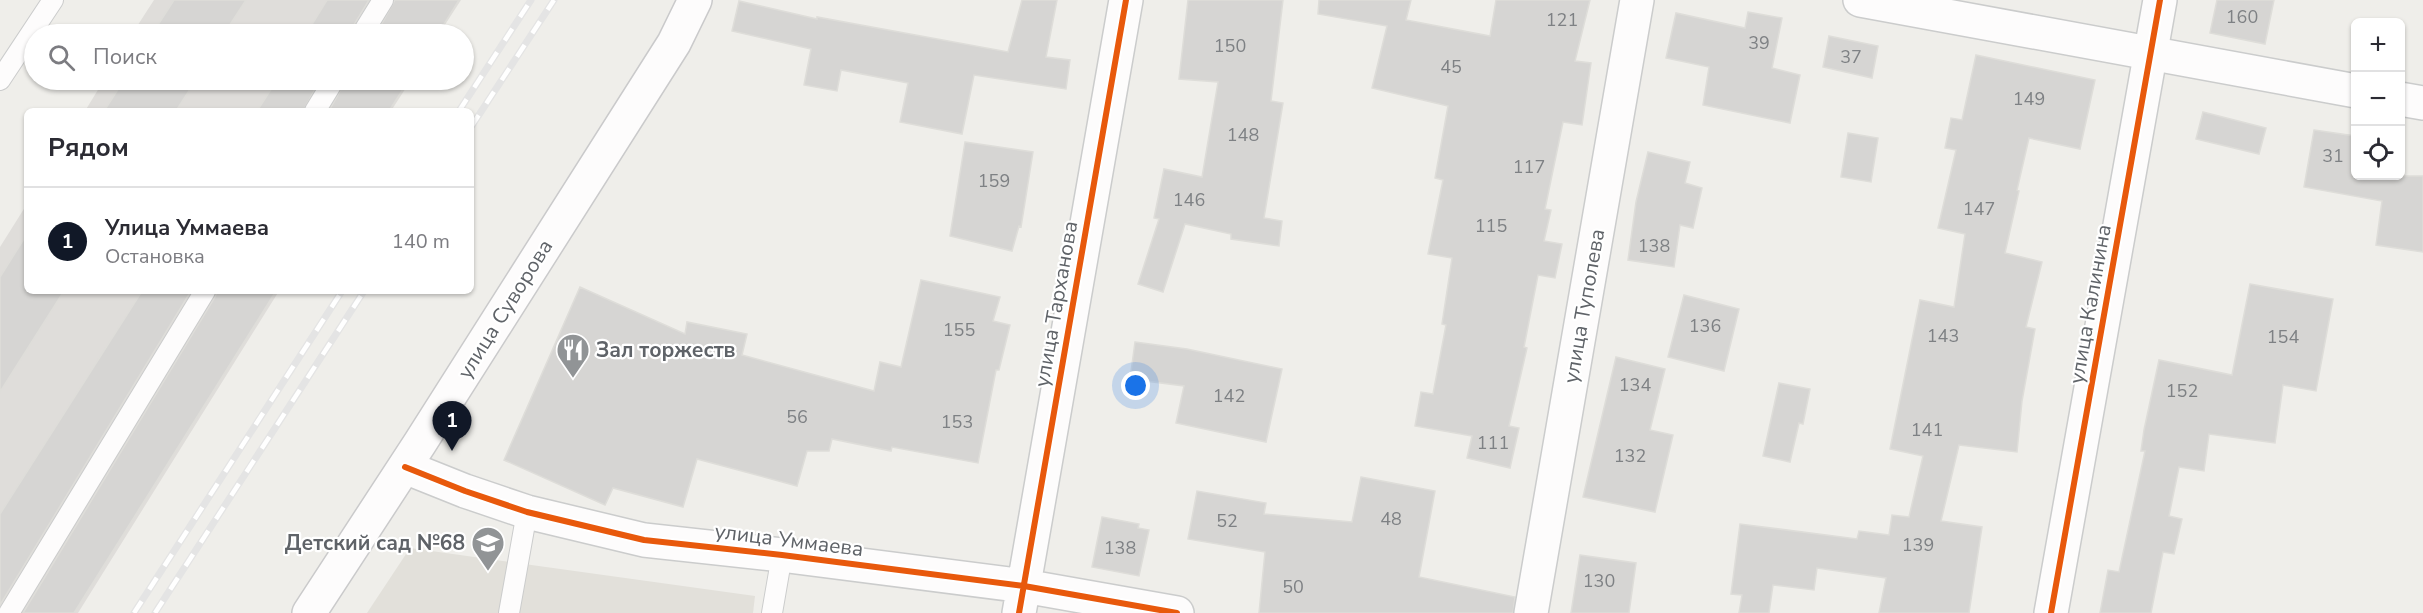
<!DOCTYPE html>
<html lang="ru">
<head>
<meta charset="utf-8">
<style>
  body { margin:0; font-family:"Nunito Sans",sans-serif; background:#f2f2f3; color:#2b2b33 }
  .controls { position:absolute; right:18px; top:18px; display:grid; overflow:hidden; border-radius:9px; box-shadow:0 2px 4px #0004 }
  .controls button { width:54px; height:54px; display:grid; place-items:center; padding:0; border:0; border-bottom:2px solid #e1e1e2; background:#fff; color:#2b2b33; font:30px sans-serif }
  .you { position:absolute; left:1136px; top:386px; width:21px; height:21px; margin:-15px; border:4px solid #fff; border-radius:50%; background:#1a73e8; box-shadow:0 0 0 9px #1a73e833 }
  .badge { display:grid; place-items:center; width:39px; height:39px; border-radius:50%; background:#111827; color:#fff; font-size:20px; font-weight:700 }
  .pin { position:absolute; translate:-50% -50px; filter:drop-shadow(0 2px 3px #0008) }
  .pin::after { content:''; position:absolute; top:32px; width:21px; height:18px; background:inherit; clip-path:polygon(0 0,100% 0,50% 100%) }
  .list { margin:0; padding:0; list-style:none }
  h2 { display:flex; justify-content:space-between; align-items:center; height:78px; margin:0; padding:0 24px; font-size:26px }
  h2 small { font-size:20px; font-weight:400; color:#7c7c81 }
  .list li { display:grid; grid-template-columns:39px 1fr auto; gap:18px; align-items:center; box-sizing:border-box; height:108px; padding:0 24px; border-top:2px solid #e1e1e2 }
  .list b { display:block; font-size:22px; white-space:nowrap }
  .list p { margin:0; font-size:20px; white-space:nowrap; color:#7c7c81 }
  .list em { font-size:20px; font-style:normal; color:#7c7c81 }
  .icon { flex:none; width:33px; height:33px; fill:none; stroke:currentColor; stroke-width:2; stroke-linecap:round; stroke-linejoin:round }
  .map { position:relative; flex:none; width:2423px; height:613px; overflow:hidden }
  .search { position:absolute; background:#fff; box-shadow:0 2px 4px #0004; left:24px; top:24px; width:450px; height:66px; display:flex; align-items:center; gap:15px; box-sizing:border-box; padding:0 21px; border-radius:33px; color:#7c7c81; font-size:22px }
  .panel { position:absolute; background:#fff; box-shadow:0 2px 4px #0004; left:24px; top:108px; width:450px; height:186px; border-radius:9px }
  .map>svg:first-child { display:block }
  .industrial { fill:#dfddda }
  .education { fill:#e2e0da }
  .building { fill:#d6d5d3; stroke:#deddd9; stroke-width:1.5 }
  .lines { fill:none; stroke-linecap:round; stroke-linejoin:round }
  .service-casing { stroke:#cbcccc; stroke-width:22 }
  .minor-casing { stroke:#cbcccc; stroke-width:36 }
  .tertiary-casing { stroke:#cbcccc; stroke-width:36 }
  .secondary-casing { stroke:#cacacb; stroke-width:36 }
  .service { stroke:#fdfcfc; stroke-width:20 }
  .minor { stroke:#fdfcfc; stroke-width:33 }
  .tertiary { stroke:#fdfcfc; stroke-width:33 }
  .secondary { stroke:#fdfcfc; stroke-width:33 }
  .rail-casing { stroke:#e4e4e4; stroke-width:7 }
  .rail { stroke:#fff; stroke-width:4.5; stroke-dasharray:14; stroke-linecap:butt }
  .cycleway-casing { stroke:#fff; stroke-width:10 }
  .cycleway { stroke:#e8590c; stroke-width:6 }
  .labels { text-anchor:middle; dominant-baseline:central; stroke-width:4.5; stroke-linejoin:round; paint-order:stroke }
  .number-label { font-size:18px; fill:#7e8184 }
  .street-label { font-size:21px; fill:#5f6368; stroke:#fff }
  .poi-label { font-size:21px; font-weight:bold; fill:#5f6368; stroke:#fff; text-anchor:start }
</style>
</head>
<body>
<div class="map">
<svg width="2423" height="613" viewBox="0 0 2423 613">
  <rect width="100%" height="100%" fill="#efeeea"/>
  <path class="industrial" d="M 154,0 L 461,0 L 439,34 L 132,34 Z
    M 104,80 L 411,80 L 391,111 L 85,111 Z
    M 27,204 L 27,291 L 279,291 L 78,613 L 0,613 L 0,247 Z"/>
  <path class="education" d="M 410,548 L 755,596 L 753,613 L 367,613 Z"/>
  <path class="building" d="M 174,0 L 246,0 L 224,34 L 152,34 Z
    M 327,0 L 369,0 L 352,28 L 350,34 L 306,34 Z
    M 395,0 L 459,0 L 438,34 L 376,34 Z
    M 1022,0 L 1057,0 L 1046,57 L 1070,60 L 1066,89 L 974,75 L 962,134 L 900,122 L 908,83 L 841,70 L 837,91 L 804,85 L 811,49 L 732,31 L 739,1 L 817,19 L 817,17 L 1008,52 Z
    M 1188,0 L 1283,0 L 1271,101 L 1283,103 L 1264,218 L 1282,221 L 1279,246 L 1231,239 L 1231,234 L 1185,224 L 1163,292 L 1138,284 L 1159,219 L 1154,218 L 1164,169 L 1202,177 L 1218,82 L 1179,79 Z
    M 1319,0 L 1411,0 L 1406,20 L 1490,36 L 1496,0 L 1590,0 L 1575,61 L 1591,63 L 1582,125 L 1563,122 L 1545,209 L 1551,210 L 1544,241 L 1562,244 L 1555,278 L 1538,275 L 1524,347 L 1527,348 L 1509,426 L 1519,428 L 1510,468 L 1467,458 L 1472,436 L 1415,426 L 1421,392 L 1433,394 L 1446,325 L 1442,324 L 1452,258 L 1428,254 L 1443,180 L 1435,178 L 1448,106 L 1372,88 L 1387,26 L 1318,14 Z
    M 2217,0 L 2274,0 L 2265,44 L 2210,33 Z
    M 1748,12 L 1782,18 L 1772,68 L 1800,75 L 1790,123 L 1703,105 L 1709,67 L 1666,58 L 1676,13 L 1745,28 Z
    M 1829,36 L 1878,46 L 1872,78 L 1823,67 Z
    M 1976,55 L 2095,80 L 2080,149 L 2029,138 L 2017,190 L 2019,191 L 2005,253 L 2042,262 L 2026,327 L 2035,329 L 2022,401 L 2017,452 L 1959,445 L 1941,521 L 1982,527 L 1969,613 L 1879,613 L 1886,578 L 1817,568 L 1814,590 L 1773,585 L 1769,613 L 1739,613 L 1742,595 L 1731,594 L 1740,524 L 1857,539 L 1859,531 L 1889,535 L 1892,515 L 1909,517 L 1923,456 L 1890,449 L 1920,300 L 1954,307 L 1965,234 L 1938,228 L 1956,150 L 1945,148 L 1951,118 L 1962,120 Z
    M 124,80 L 196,80 L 176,111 L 104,111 Z
    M 277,80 L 320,80 L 303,111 L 257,111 Z
    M 346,80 L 409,80 L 389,111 L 329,111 Z
    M 2203,112 L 2266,128 L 2259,154 L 2196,139 Z
    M 2314,130 L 2355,136 L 2355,176 L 2423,176 L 2423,252 L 2376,245 L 2382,201 L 2304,187 Z
    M 1848,133 L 1878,138 L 1871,182 L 1841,177 Z
    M 965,142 L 1033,152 L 1021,227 L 1019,226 L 1012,251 L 950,236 Z
    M 1648,152 L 1690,162 L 1685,183 L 1702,188 L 1693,228 L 1680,225 L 1674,267 L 1628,260 L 1636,202 Z
    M 27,234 L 27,291 L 64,291 L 0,392 L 0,277 Z
    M 921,280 L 1000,297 L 993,321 L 1010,325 L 999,370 L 996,370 L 978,463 L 892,447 L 891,451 L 832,439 L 829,451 L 807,451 L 797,486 L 697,459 L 683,507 L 613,488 L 605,505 L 504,460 L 580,287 L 685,334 L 687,322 L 747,334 L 742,355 L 874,391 L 880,362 L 901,367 Z
    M 2250,284 L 2333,299 L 2316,391 L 2283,385 L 2275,443 L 2209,434 L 2204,471 L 2179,467 L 2169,516 L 2182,519 L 2174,554 L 2163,552 L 2151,613 L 2100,613 L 2108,570 L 2119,572 L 2145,451 L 2141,451 L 2144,430 L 2159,360 L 2232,375 Z
    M 142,291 L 191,291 L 0,605 L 0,514 Z
    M 217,291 L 276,291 L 74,613 L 23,613 L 215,297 Z
    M 1684,295 L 1739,309 L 1724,371 L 1668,357 Z
    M 1135,342 L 1187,349 L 1282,369 L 1266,442 L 1176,423 L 1184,386 L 1130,379 Z
    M 1616,357 L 1665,369 L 1650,430 L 1673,435 L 1655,512 L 1583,497 Z
    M 1779,383 L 1810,389 L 1803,424 L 1799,423 L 1790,462 L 1763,456 Z
    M 1361,477 L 1435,491 L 1419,577 L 1515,597 L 1513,613 L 1259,613 L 1265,552 L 1188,539 L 1197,491 L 1266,503 L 1264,514 L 1352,522 Z
    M 1102,517 L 1139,524 L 1138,528 L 1149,530 L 1139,576 L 1092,567 Z
    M 1580,555 L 1636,563 L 1629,613 L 1571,613 Z"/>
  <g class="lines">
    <g class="service-casing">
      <path id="service" d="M 362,34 L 383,0
        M 0,80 L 53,0
        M 315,111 L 334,80
        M 9,613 L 205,291
        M 509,613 L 527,512
        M 772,613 L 782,555"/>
    </g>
    <g class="minor-casing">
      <path id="minor" d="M 1860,0 L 2356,91
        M 2400,99 L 2423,103
        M 405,467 L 465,491 L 527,512 L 644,540 L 782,555 L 1024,586 L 1177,613
        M 1019,613 L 1126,0
        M 1531,613 L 1637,0"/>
    </g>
    <g class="tertiary-casing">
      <path id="tertiary" d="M 2051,613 L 2160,0"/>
    </g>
    <g class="secondary-casing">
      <path id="secondary" d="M 309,613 L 420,443 L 674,43 L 695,0"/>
    </g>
    <use href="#service" class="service"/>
    <use href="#minor" class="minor"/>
    <use href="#tertiary" class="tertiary"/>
    <use href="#secondary" class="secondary"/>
    <g class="rail-casing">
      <path id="rail" d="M 459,111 L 531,0
        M 471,127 L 554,0
        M 134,613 L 342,291
        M 155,613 L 364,291"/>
    </g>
    <use href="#rail" class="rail"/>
    <g class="cycleway-casing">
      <path id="cycleway" d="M 405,467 L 465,491 L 527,512 L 644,540 L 782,555 L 1024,586 L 1177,613
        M 1019,613 L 1126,0
        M 2051,613 L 2160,0"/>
    </g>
    <use href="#cycleway" class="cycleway"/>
  </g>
  <defs>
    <g id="restaurant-pin" transform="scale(1.725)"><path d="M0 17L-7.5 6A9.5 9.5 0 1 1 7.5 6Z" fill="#919496" stroke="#fff"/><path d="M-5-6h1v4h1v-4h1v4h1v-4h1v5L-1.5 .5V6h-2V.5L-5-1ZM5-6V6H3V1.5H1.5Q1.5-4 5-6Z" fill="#fff"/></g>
    <g id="school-pin" transform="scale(1.725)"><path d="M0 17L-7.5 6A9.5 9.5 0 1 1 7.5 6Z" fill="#919496" stroke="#fff"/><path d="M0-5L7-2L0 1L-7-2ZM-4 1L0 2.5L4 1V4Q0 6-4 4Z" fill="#fff"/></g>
  </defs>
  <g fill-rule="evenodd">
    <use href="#restaurant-pin" x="573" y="350"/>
    <use href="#school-pin" x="488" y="543"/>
  </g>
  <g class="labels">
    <g class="number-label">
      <text x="2242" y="17">160</text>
      <text x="1562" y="20">121</text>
      <text x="1759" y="43">39</text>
      <text x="1230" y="46">150</text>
      <text x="1851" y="57">37</text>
      <text x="1451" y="67">45</text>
      <text x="2029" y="99">149</text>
      <text x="1243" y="135">148</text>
      <text x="2333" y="156">31</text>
      <text x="1529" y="167">117</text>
      <text x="994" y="181">159</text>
      <text x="1189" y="200">146</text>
      <text x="1979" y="209">147</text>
      <text x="1491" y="226">115</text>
      <text x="1654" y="246">138</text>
      <text x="1705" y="326">136</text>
      <text x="959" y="330">155</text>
      <text x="1943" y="336">143</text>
      <text x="2283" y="337">154</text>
      <text x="1635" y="385">134</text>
      <text x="2182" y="391">152</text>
      <text x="1229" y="396">142</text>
      <text x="797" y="417">56</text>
      <text x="957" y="422">153</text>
      <text x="1927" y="430">141</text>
      <text x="1493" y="443">111</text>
      <text x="1630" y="456">132</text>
      <text x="1391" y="519">48</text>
      <text x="1227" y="521">52</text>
      <text x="1918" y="545">139</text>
      <text x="1120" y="548">138</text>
      <text x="1599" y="581">130</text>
      <text x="1293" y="587">50</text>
    </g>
    <g class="street-label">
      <text transform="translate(1056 304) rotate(-80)">улица Тарханова</text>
      <text transform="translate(2090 304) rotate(-80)">улица Калинина</text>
      <text transform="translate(1584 306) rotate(-80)">улица Туполева</text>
      <text transform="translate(505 309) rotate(-58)">улица Суворова</text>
      <text transform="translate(789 540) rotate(7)">улица Уммаева</text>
    </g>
    <g class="poi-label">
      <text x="596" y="350">Зал торжеств</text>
      <text x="465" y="543" text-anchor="end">Детский сад №68</text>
    </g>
  </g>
</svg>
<div class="controls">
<button>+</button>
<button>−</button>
<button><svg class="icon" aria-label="locate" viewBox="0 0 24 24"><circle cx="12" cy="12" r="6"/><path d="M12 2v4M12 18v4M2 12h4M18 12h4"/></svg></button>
</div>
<div class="you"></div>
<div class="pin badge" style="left:452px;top:451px">1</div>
<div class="search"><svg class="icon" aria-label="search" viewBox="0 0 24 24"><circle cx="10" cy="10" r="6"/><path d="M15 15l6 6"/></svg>Поиск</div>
<section class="panel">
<h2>Рядом<small></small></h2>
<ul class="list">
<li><span class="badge">1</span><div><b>Улица Уммаева</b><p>Остановка</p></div><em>140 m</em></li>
</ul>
</section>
</div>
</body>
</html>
